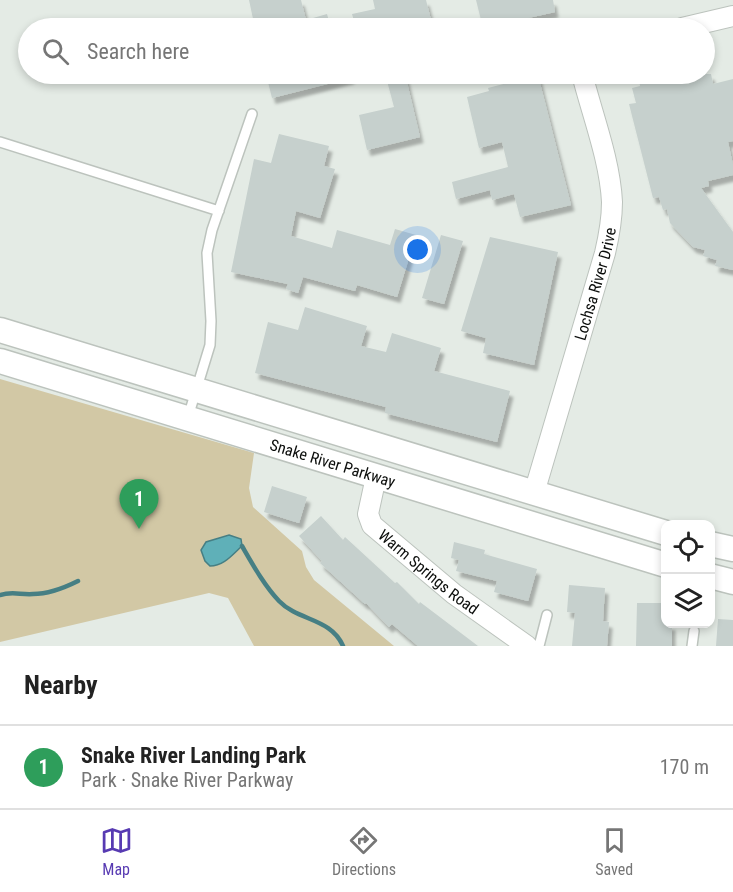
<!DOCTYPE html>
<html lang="en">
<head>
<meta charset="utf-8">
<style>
  body { margin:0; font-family:"Roboto Condensed",sans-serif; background:#f2f2f2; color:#222 }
  .controls { position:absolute; right:18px; bottom:18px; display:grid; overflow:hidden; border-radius:12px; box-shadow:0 3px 9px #0003 }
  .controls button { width:54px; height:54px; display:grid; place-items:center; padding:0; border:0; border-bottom:2px solid #e0e0e0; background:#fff; color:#222; font:30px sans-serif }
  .you { position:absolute; left:418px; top:250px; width:21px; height:21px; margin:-15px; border:4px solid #fff; border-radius:50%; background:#1a73e8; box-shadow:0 0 0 9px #1a73e833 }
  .badge { display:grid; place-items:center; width:39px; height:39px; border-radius:50%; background:#573ab2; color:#fff; font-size:20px; font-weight:700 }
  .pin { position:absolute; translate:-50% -50px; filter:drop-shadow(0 2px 3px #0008) }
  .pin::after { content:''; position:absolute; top:32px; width:21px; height:18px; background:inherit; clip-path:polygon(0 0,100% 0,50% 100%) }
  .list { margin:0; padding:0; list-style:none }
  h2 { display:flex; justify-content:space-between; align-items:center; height:78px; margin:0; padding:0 24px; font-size:26px }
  h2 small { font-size:20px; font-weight:400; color:#767676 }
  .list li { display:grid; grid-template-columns:39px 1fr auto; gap:18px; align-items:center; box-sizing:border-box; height:84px; padding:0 24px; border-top:2px solid #e0e0e0 }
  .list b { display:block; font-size:22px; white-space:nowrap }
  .list p { margin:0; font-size:20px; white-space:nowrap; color:#767676 }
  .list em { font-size:20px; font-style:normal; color:#767676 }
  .icon { flex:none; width:33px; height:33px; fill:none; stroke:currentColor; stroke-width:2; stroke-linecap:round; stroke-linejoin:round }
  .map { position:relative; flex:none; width:733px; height:646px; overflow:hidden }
  .search { position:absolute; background:#fff; box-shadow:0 3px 9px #0003; left:18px; right:18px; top:18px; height:66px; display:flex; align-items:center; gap:15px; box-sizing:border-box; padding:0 21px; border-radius:33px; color:#767676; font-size:22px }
  .sheet { height:162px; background:#fff }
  nav { display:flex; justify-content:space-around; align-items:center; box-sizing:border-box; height:84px; border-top:2px solid #e0e0e0; background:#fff; font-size:16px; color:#767676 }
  nav a { display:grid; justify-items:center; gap:3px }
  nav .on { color:#573ab2 }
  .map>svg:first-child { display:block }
  .green { fill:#d2c8a5 }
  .water { fill:#5fb0b8; stroke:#467f84; stroke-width:1.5 }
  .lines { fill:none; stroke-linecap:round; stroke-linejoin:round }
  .stream { stroke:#467f84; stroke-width:4.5 }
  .building { fill:#c6d0cd; filter:url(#shadow) }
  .service-casing { stroke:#bcc3bd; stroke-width:12 }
  .minor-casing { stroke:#bcc3bd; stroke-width:22 }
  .tertiary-casing { stroke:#bcc3bd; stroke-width:27 }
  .service { stroke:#fff; stroke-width:9 }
  .minor { stroke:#fff; stroke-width:20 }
  .tertiary { stroke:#fff; stroke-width:24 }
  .labels { text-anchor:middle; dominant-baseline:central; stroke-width:5; stroke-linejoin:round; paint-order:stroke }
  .street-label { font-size:16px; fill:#0b0d0b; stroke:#fff }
</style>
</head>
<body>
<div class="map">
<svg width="733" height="646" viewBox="0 0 733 646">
  <defs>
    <filter id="shadow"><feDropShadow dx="3.5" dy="6" stdDeviation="1.5" flood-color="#0004"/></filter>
  </defs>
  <rect width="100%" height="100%" fill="#e4ebe5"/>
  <path class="green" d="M 0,379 L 254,453 L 249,488 L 253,507 L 302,551 L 306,567 L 314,580 L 394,646 L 254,646 L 228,598 L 209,593 L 0,642 Z"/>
  <path class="water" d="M 229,535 L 241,539 L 242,546 C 232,555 224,566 210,566 L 205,561 L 201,550 L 206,542 Z"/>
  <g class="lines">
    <path class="stream" d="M 242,546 C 253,565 264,585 279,601 C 298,621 331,618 343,646
      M 0,595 C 12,591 21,595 33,594 C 49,594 64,588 78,581"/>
  </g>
  <path class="building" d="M 249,0 L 301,0 L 306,20 L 327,14 L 331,28 L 255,28 Z
    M 373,0 L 426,0 L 433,28 L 356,28 L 352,14 L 375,9 Z
    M 476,0 L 553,0 L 555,12 L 483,28 Z
    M 266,74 L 351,74 L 351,78 L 272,98 Z
    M 405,74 L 420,137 L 367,150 L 359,115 L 394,107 L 386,77 Z
    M 696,74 L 711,74 L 713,84 L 733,79 L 733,141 L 728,142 L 733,165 L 733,175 L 708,181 L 709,186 L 701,188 L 733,232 L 733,270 L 715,266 L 717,260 L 703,256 L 705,250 L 693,247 L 670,223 L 667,209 L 663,210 L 659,197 L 653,198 L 629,104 L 636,103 L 632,88 L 640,86 L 639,80 L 656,75 L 658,83 Z
    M 538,75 L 571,205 L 520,217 L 514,194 L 492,200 L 490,190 L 456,199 L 452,182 L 508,167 L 502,142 L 479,148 L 467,97 L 489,91 L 488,88 Z
    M 279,134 L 329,146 L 324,166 L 335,169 L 320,218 L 296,211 L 291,236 L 332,248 L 337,230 L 390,245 L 395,229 L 416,235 L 397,297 L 357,285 L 355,291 L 303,277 L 298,293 L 286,289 L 288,284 L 231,272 L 254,159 L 271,163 Z
    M 441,235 L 463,241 L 444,304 L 422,298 Z
    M 490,237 L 558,252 L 534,365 L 483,353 L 486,338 L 461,331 Z
    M 305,307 L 367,326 L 361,346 L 386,352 L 392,333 L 441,348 L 434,371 L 510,391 L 497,442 L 385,413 L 386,407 L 255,373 L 268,322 L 298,330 Z
    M 272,486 L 307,497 L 299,523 L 264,512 Z
    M 321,516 L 343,540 L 345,537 L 395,583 L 397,582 L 419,604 L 420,602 L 478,646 L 418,646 L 392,624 L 389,627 L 366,603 L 365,604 L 320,563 L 322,561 L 299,536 Z
    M 454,542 L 485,550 L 484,554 L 537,569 L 528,601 L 494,592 L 497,581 L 456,571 L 459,560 L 451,558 Z
    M 569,585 L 605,588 L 603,621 L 609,622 L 607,646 L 572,646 L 575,613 L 567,612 Z
    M 637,603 L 666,603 L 666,624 L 672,624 L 672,646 L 636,646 Z
    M 718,619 L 733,620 L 733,646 L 716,646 Z"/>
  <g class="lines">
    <g class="service-casing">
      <path id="service" d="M 0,142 L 219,211
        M 188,417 L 210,345 L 211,321 L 207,253 L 212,230 L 252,114
        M 539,646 L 547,615
        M 692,646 L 694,631"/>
    </g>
    <g class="minor-casing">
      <g id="minor">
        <path d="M 682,28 L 733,16"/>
        <path id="s1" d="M 376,477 L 368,514 L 372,525 L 454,594 L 527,646"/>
        <path id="s2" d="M 534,493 L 605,253 C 609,236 612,219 612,202 C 610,160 592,114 582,74"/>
      </g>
    </g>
    <g class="tertiary-casing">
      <g id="tertiary">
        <path d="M 0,330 L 666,533"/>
        <path id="s3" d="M 0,361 L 666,565"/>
        <path d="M 710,544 L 733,549"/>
        <path d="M 710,576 L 733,582"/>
      </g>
    </g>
    <use href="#service" class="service"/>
    <use href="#minor" class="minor"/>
    <use href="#tertiary" class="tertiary"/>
  </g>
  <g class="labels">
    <g class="street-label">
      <text stroke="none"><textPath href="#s2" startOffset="218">Lochsa River Drive</textPath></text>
      <text stroke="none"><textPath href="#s3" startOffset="348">Snake River Parkway</textPath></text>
      <text stroke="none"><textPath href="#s1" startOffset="123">Warm Springs Road</textPath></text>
    </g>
  </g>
</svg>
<div class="controls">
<button><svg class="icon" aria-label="locate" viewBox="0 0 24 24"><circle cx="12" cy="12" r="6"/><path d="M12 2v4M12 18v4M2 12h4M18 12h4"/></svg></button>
<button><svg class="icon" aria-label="layers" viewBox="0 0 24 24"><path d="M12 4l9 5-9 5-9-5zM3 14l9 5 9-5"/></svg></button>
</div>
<div class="you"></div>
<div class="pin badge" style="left:139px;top:529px;background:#2e9e5b">1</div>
<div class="search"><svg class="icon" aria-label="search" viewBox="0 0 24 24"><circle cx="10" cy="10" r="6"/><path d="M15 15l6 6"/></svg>Search here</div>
</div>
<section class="sheet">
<h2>Nearby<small></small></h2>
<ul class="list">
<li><span class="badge" style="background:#2e9e5b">1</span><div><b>Snake River Landing Park</b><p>Park · Snake River Parkway</p></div><em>170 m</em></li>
</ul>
</section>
<nav>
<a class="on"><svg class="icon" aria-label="map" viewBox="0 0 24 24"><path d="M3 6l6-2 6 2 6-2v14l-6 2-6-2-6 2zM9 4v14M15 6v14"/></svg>Map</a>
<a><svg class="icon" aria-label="directions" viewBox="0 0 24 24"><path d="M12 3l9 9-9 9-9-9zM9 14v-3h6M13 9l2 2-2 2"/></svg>Directions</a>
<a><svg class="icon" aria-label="saved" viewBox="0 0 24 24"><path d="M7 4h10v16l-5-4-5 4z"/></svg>Saved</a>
</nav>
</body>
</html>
